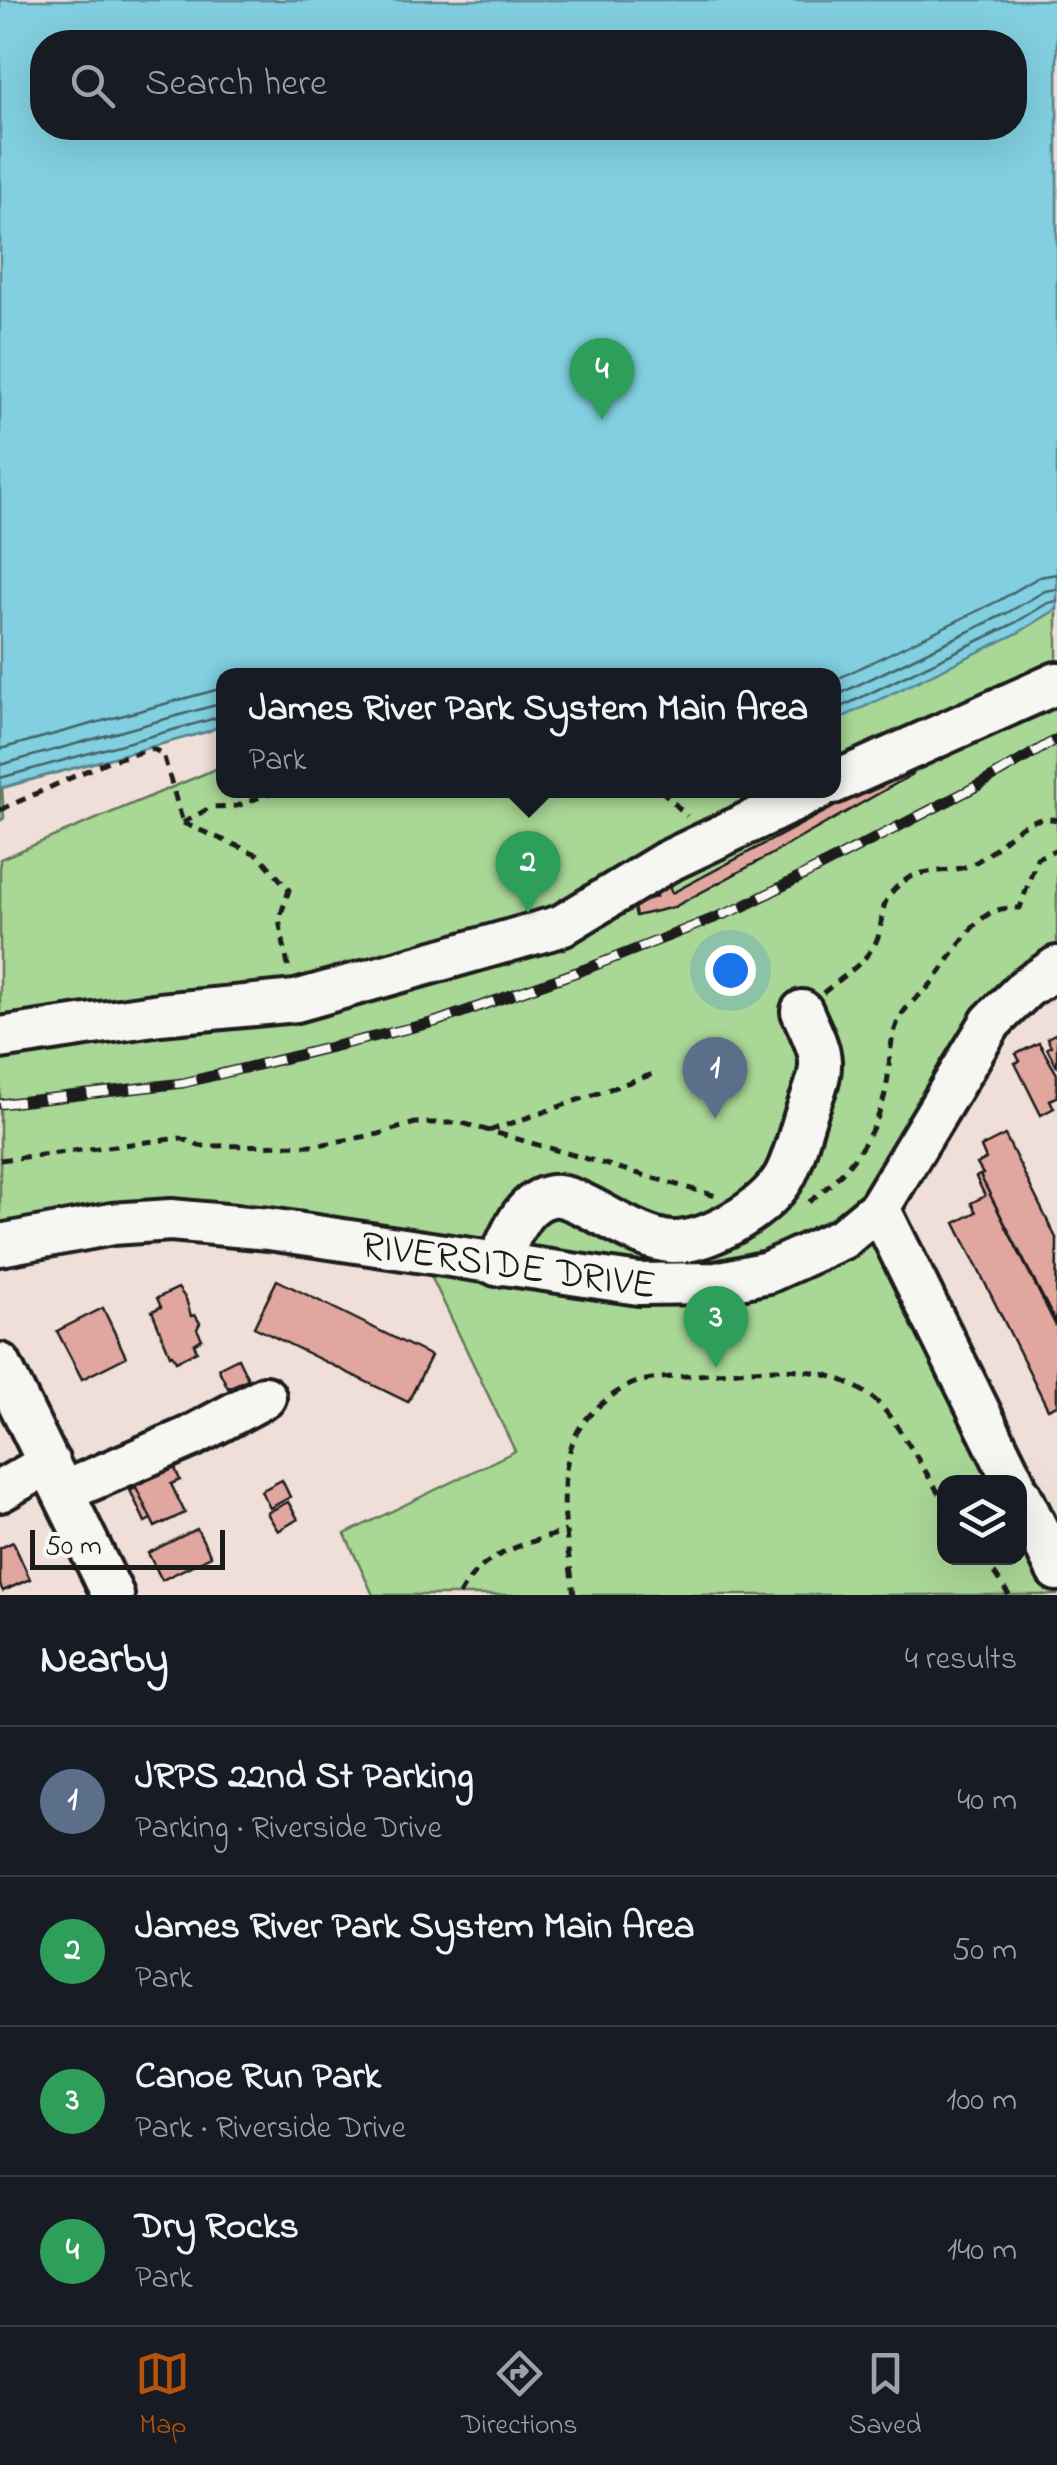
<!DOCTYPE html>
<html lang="en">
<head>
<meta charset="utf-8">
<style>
	body { margin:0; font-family:"Indie Flower",sans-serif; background:#242831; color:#f1f3f6 }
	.controls { position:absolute; right:30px; bottom:30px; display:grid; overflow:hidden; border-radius:20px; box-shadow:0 10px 40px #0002 }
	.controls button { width:90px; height:90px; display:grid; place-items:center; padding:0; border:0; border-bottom:2px solid #363941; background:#171b24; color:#f1f3f6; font:50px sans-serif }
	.scale { position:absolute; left:30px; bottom:25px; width:195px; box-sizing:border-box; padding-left:10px; border:5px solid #1c1c1c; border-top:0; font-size:28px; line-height:35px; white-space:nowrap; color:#1c1c1c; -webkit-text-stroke:8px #f6f6f2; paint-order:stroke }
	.you { position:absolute; left:730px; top:970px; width:35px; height:35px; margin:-25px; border:8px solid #fff; border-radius:50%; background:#1a73e8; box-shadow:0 0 0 15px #1a73e833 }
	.badge { display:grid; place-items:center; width:65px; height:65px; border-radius:50%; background:#b45309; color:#fff; font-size:32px; font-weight:700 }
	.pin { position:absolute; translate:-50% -82px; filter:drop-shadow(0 2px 5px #0008) }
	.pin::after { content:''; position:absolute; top:52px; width:35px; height:30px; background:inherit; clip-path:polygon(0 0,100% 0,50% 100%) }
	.popup { position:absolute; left:216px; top:668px; width:625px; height:130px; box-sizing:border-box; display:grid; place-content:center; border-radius:20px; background:#171b24; filter:drop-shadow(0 2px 8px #0005); font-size:32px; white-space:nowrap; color:#9ea1a6 }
	.popup b { font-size:38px; color:#f1f3f6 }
	.popup::after { content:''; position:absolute; left:50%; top:100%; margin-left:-20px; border:20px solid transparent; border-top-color:#171b24 }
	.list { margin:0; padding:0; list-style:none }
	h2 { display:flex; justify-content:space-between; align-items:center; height:130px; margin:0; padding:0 40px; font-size:42px }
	h2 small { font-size:32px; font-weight:400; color:#9ea1a6 }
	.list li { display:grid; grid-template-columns:65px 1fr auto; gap:30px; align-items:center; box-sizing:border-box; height:150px; padding:0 40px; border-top:2px solid #363941 }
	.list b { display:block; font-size:38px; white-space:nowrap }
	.list p { margin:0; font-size:32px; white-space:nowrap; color:#9ea1a6 }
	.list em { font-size:32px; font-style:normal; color:#9ea1a6 }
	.icon { flex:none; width:55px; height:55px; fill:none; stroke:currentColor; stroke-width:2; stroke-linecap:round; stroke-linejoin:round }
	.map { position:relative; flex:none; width:1057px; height:1595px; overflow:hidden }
	.search { position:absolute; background:#171b24; box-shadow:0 10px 40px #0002; left:30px; right:30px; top:30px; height:110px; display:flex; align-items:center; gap:25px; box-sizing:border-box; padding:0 35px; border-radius:40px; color:#9ea1a6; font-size:38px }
	.sheet { height:730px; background:#171b24 }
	nav { display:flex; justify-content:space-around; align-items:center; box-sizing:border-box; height:140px; border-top:2px solid #363941; background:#171b24; font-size:28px; color:#9ea1a6 }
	nav a { display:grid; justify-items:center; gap:5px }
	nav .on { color:#b45309 }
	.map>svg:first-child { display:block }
</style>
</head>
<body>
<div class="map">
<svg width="1057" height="1595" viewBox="0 0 1057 1595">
	<rect width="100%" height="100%" fill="#f0ded9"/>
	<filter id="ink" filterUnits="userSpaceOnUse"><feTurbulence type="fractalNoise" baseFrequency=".01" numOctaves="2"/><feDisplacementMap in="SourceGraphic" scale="20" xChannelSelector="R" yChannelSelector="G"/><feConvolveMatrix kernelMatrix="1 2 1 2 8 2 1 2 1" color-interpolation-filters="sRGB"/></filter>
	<g filter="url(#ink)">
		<!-- green -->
		<path fill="#a9d796" stroke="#627a59" stroke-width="2.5" d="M1057 0V967L1040 977 879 1208 1014 1482H944V1558H1020V1494L1057 1570V1595H373L345 1534 515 1451 420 1253 269 1229 0 1245V859L223 766V790H833V676H223V724L209 731 2 788 4 818 0 821V786L1014 128V42Z"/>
		<!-- water -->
		<path fill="#81cfe0" stroke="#598792" stroke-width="2.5" fill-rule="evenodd" d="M0 0H1057V609L1018 633 833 722V676H223V724L209 731 0 788ZM42 42H1014V128H42Z"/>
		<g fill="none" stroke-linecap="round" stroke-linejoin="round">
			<!-- shore -->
			<path stroke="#44646a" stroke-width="2.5" d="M833 681 1000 600 1039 577 1057 574
				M833 697 1007 613 1045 591 1057 589
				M833 711 1013 624 1048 603 1057 601
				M0 749 223 688
				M0 765 223 703
				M0 778 223 716"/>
		</g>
		<!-- building -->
		<path fill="#e1a79e" stroke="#1c1c1c" stroke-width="2.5" d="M909 767 913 774 772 854 674 907 636 916 633 903 656 897 652 883 664 877 672 893Z
			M1057 1033V1067L1047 1048 1051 1046 1047 1038Z
			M1039 1043 1057 1074V1097L1050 1100 1054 1108 1041 1115 1015 1063 1020 1061 1016 1054Z
			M1005 1135 1057 1240 1056 1326 980 1175 983 1174 977 1164 986 1159 981 1147Z
			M980 1175 1057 1325V1405L1048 1409 955 1223 976 1212 971 1203 985 1196 976 1177Z
			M277 1280 431 1356 408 1402 254 1327Z
			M178 1288 186 1299 191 1316 195 1315 200 1323 197 1329 202 1339 194 1344 197 1351 176 1361 172 1354 170 1355 152 1311 161 1307 157 1298Z
			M103 1308 126 1357 82 1379 57 1331Z
			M238 1358 248 1379 228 1388 218 1368Z
			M174 1466 180 1480 171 1484 185 1513 155 1527 135 1485Z
			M282 1480 290 1497 270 1508 261 1491Z
			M136 1487 151 1519 145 1522 130 1490Z
			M288 1502 298 1519 278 1531 267 1513Z
			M197 1529 211 1556 162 1580 148 1553Z
			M13 1542 30 1579 3 1591 0 1585V1548Z"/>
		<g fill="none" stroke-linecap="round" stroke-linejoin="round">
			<!-- minor casing -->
			<g stroke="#1c1c1c" stroke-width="48">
				<path id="minor" d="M833 783 1057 683
					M0 1038 160 1014 296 1001 561 926 666 862 817 790
					M879 1208 1014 1482
					M0 1245 112 1224 171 1220 269 1229 639 1284 716 1283 768 1272 843 1238 879 1208 991 1022 1026 988 1057 967
					M497 1265C510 1239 520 1201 552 1196 578 1192 632 1240 672 1242 708 1243 764 1209 783 1179 794 1161 799 1134 806 1114 811 1098 821 1079 820 1062 820 1047 808 1026 802 1011
					M0 1364 113 1595
					M0 1491 49 1463
					M63 1492 190 1437 265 1397
					M1020 1494 1057 1570"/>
			</g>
			<!-- path -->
			<path stroke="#1c1c1c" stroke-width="5" stroke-dasharray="10 8" stroke-linecap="butt" d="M661 790 687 816
				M0 810 108 761 153 749 163 754 183 823
				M183 823 259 855 289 890 279 920 289 971
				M183 823 211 807 237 806 278 790
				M823 993C841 978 870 960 878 937 883 922 880 906 891 893 917 862 941 877 970 865 1002 851 1018 812 1057 820
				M489 1131 653 1074
				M0 1160 180 1138 201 1146 318 1145 379 1134 415 1123H462L716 1196
				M809 1202C847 1174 879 1133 887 1084 890 1063 889 1044 897 1024 904 1005 919 998 931 984 950 962 964 929 990 913 999 908 1010 908 1020 908L1037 858 1057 849
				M984 1558 1009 1595
				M459 1595C482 1552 523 1545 566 1531
				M574 1595C568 1547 553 1473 579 1429 590 1411 617 1388 638 1382 656 1377 679 1377 699 1375 759 1369 824 1358 875 1400 894 1416 928 1477 944 1501"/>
			<!-- minor -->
			<use href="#minor" stroke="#f6f6f2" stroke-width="40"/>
			<!-- rail casing -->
			<g stroke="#1c1c1c" stroke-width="11">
				<path id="rail" d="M0 1104 183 1083 435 1022 591 967 742 907 979 785 1057 739"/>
			</g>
			<!-- rail -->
			<use href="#rail" stroke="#f6f6f2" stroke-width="8" stroke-dasharray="22" stroke-linecap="butt"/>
		</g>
	</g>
	<g text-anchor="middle" stroke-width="8" stroke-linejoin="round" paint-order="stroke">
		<!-- street labels -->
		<g font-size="40" fill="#1c1c1c" stroke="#f6f6f2">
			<text transform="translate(509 1263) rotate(8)" y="14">RIVERSIDE DRIVE</text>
		</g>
	</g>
</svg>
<div class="controls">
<button><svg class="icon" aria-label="layers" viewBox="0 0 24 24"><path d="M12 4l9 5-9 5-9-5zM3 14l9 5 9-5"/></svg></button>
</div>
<div class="scale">50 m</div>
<div class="you"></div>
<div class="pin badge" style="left:715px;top:1119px;background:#5c6f8a">1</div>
<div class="pin badge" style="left:528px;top:913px;background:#2e9e5b">2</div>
<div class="popup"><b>James River Park System Main Area</b>Park</div>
<div class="pin badge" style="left:716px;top:1368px;background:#2e9e5b">3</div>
<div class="pin badge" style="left:602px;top:420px;background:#2e9e5b">4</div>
<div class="search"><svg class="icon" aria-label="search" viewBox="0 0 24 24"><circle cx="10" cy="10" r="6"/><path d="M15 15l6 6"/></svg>Search here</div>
</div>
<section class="sheet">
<h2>Nearby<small>4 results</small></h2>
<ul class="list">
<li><span class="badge" style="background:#5c6f8a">1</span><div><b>JRPS 22nd St Parking</b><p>Parking · Riverside Drive</p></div><em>40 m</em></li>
<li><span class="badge" style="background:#2e9e5b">2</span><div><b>James River Park System Main Area</b><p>Park</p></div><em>50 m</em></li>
<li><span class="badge" style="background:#2e9e5b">3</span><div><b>Canoe Run Park</b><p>Park · Riverside Drive</p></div><em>100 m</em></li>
<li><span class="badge" style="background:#2e9e5b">4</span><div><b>Dry Rocks</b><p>Park</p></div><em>140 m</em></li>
</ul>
</section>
<nav>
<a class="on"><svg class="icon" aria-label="map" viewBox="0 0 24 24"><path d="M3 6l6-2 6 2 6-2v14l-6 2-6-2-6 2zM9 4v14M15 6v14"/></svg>Map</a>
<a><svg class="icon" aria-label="directions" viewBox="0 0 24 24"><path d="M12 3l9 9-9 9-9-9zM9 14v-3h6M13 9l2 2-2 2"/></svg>Directions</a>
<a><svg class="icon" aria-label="saved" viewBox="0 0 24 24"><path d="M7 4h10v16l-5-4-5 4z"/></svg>Saved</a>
</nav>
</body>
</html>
